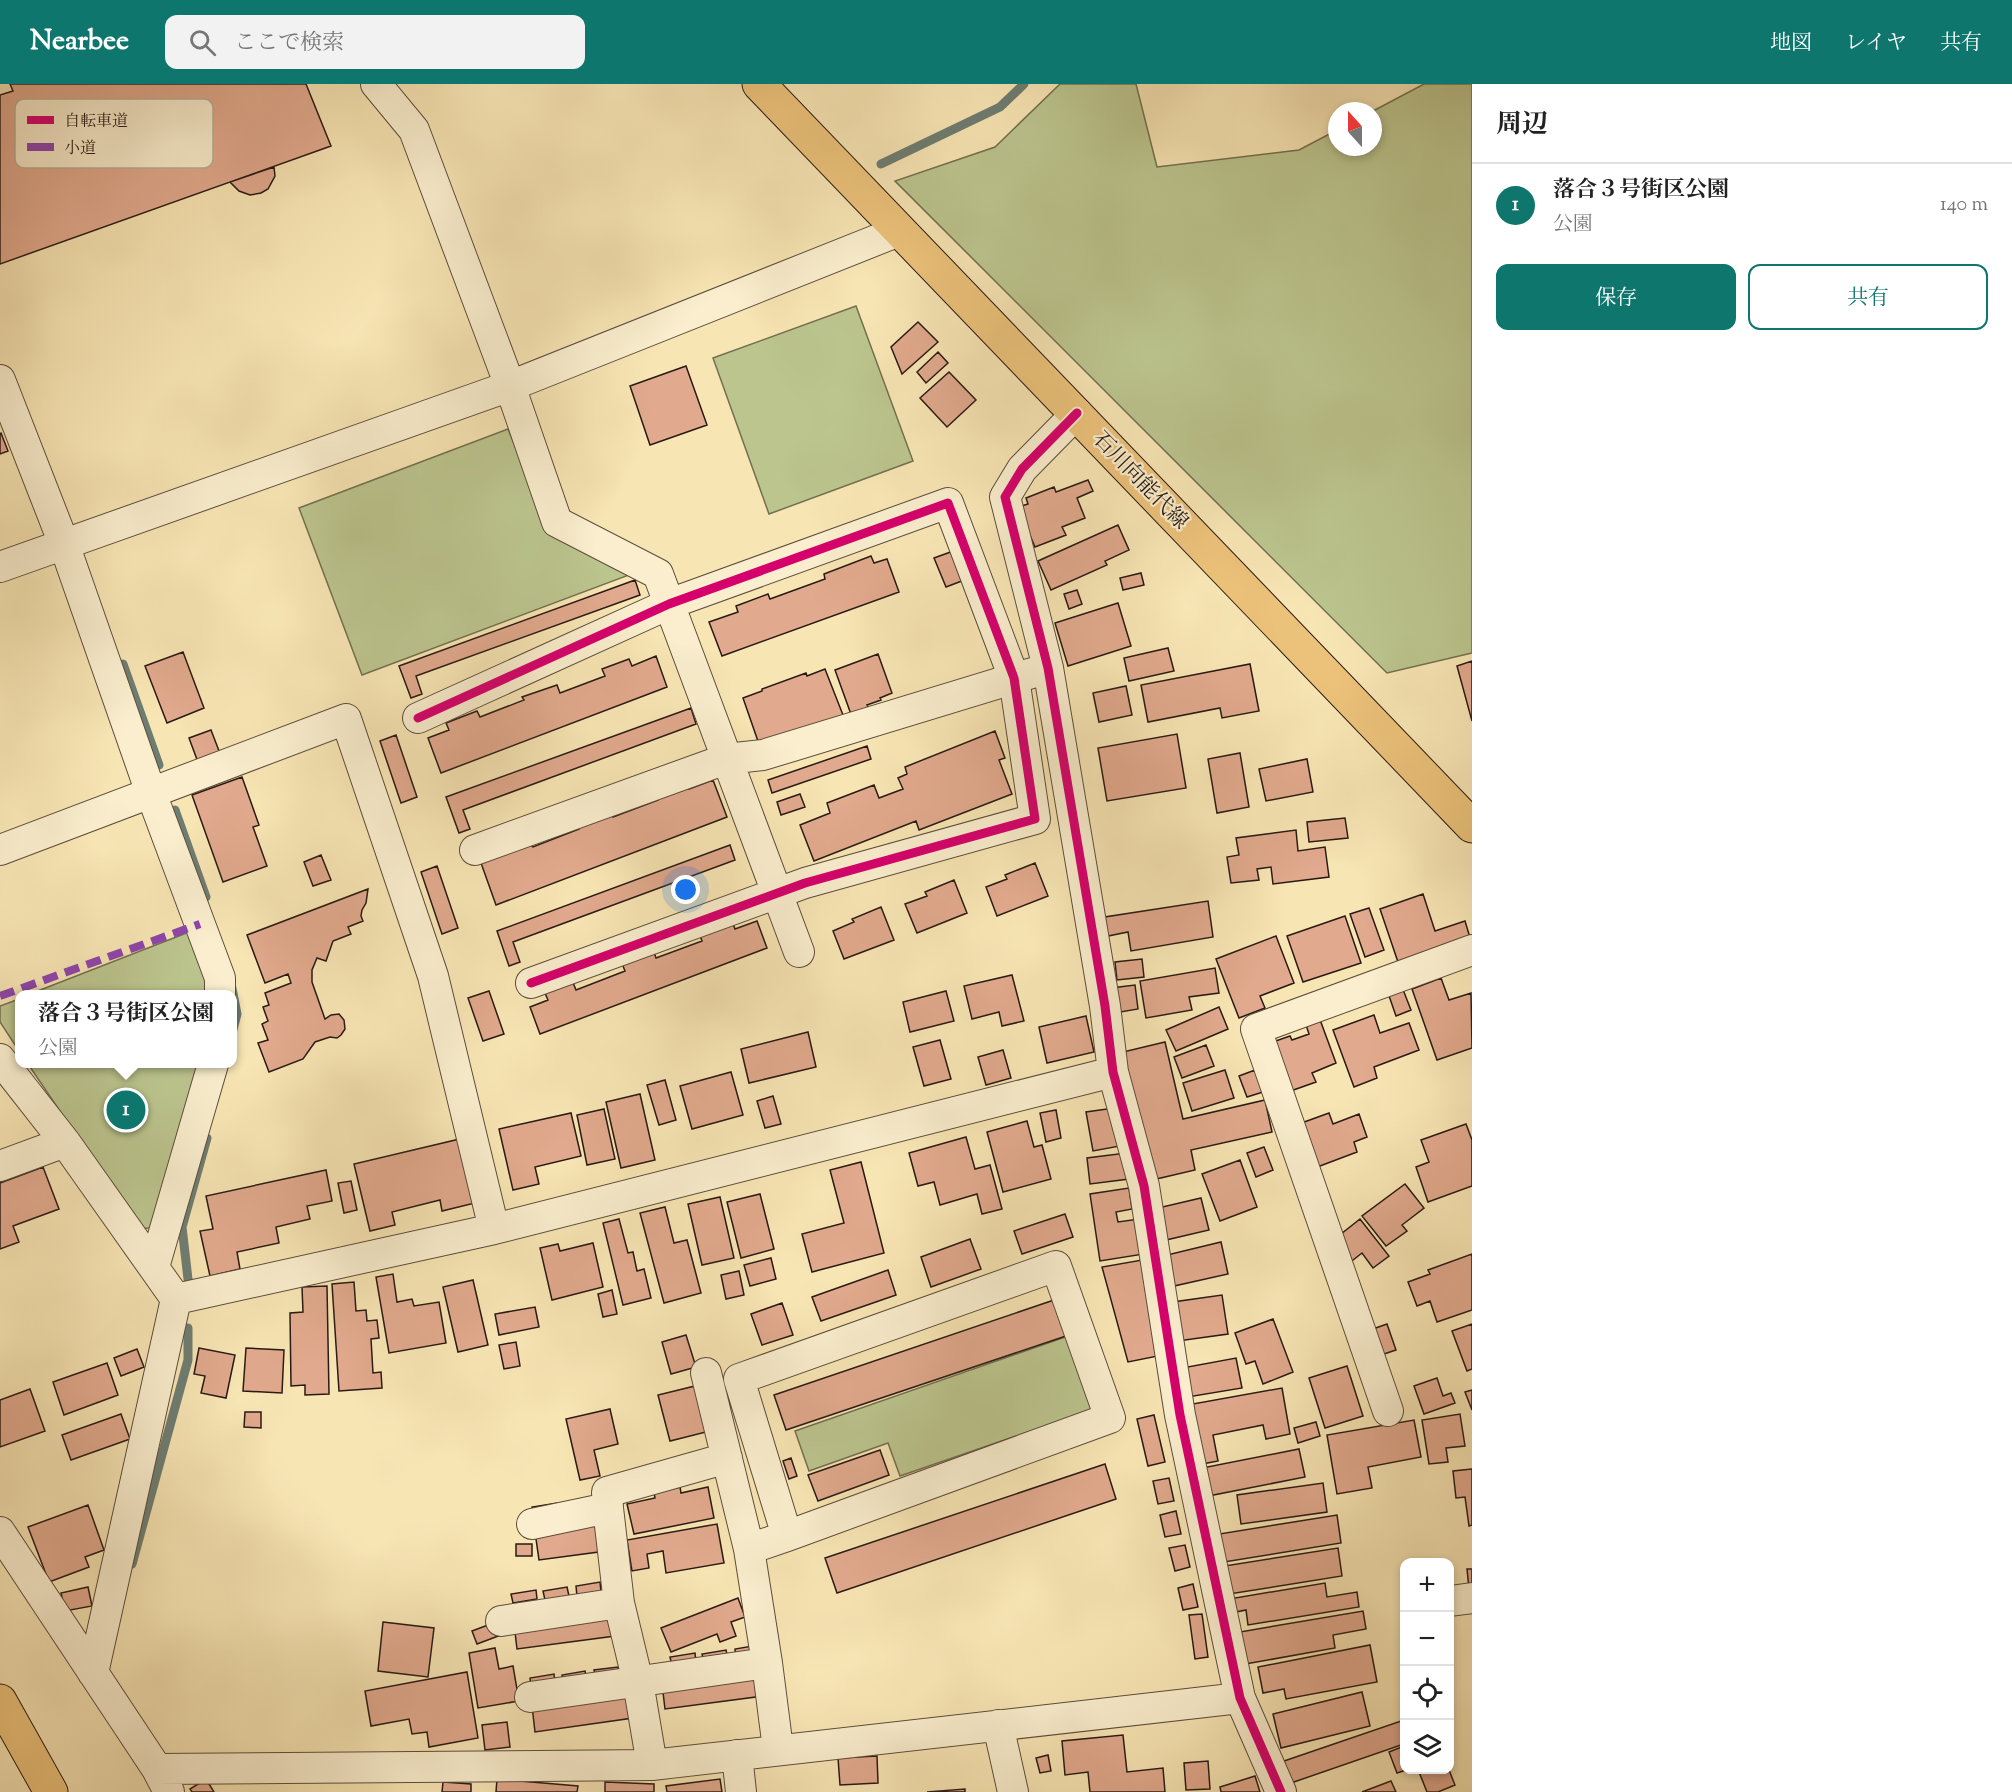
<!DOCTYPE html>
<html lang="ja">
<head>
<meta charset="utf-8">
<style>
	body { margin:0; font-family:"Sorts Mill Goudy","Noto Serif JP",serif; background:#f2f2f2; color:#222 }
	.controls { position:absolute; right:18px; bottom:18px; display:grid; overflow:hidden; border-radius:12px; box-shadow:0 3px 9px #0003 }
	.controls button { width:54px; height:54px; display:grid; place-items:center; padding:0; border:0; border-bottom:2px solid #e0e0e0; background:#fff; color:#222; font:30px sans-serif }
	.compass { position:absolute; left:1328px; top:18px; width:54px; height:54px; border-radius:50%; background:#fff; box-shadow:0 3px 9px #0003; rotate:339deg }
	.you { position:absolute; left:686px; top:806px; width:21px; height:21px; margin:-15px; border:4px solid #fff; border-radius:50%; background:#1a73e8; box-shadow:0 0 0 9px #1a73e833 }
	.badge { display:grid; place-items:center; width:39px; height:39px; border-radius:50%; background:#0f766e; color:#fff; font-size:20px; font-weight:700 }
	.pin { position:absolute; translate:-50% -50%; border:3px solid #fff; box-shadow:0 2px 6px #0006 }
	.popup { position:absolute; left:15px; top:906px; width:222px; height:78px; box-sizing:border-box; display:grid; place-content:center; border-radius:12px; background:#fff; filter:drop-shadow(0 2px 4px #0005); font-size:20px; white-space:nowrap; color:#767676 }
	.popup b { font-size:22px; color:#222 }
	.popup::after { content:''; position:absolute; left:50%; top:100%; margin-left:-12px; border:12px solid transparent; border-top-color:#fff }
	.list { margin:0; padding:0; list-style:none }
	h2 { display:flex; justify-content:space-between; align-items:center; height:78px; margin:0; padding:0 24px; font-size:26px }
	h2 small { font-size:20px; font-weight:400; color:#767676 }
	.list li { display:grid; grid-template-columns:39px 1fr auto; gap:18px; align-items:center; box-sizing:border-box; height:84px; padding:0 24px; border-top:2px solid #e0e0e0 }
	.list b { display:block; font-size:22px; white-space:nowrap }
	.list p { margin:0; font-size:20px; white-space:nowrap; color:#767676 }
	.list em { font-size:20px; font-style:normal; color:#767676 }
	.actions { display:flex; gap:12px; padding:18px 24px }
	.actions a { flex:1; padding:14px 0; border:2px solid #0f766e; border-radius:12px; text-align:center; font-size:21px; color:#0f766e }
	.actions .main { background:#0f766e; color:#fff }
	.icon { flex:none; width:33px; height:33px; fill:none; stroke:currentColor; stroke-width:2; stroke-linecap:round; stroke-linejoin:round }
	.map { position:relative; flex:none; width:1472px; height:1708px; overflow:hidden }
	header { display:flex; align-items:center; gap:36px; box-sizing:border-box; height:84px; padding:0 30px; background:#0f766e; color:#fff }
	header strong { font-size:28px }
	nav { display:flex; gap:33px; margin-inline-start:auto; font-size:21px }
	.search { width:420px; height:54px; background:#f2f2f2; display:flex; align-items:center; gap:15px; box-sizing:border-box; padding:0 21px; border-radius:12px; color:#767676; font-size:22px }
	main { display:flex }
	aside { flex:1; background:#fff }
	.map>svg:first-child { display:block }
</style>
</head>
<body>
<header>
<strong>Nearbee</strong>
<div class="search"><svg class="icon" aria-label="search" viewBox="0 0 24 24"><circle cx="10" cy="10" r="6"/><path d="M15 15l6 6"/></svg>ここで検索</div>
<nav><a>地図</a><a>レイヤ</a><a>共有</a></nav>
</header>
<main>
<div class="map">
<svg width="1472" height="1708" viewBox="0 0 1472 1708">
	<rect width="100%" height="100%" fill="#f8e5b4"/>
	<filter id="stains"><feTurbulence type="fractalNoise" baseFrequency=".00333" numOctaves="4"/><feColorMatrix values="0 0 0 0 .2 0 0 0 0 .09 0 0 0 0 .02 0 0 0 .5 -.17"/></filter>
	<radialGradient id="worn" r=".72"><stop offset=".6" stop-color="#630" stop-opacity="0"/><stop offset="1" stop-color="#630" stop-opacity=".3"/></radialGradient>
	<!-- green -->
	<path fill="#bcc58e" stroke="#727050" stroke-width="1.5" d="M1060 0H1136L1157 83 1299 66 1337 46V63H1373V27L1424 0H1472V569L1387 589 895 97 995 63Z
		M856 222 913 377 769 430 713 274Z
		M508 345 548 441 637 488 362 591 299 424Z
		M189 848 212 910H30Z
		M19 915V967L0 938V922Z
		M28 980H208L157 1143 140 1145Z
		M1071 1251 1097 1324 900 1392 888 1359 809 1387 795 1347Z"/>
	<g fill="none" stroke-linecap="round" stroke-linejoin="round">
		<!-- stream -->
		<path stroke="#6e7d72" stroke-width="9" d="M881 80 1000 23 1024 0
			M123 580 159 681
			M175 726 206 813
			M232 904 237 930 232 949
			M188 1195 182 1143 207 1054
			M132 1480 188 1276V1244"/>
	</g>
	<!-- building -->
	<path fill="#e1a98d" stroke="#281a13" stroke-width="1.5" d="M10 0H306L331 62 0 180V11L13 7Z
		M274 83 275 92 268 105 261 109 250 111 239 107 230 98Z
		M918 238 938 258 902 290 891 263Z
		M938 268 948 279 926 299 917 288Z
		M686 282 707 341 650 361 630 302Z
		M949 288 976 316 947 343 920 314Z
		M1 349 8 367 0 370V350Z
		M1088 396 1093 407 1077 414 1085 434 1062 443 1066 451 1035 463 1018 423 1028 420 1026 414 1054 403 1056 408Z
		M1118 441 1129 466 1105 477 1107 481 1051 506 1038 477Z
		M956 466 967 495 946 503 934 474Z
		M871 472 874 479 887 475 899 508 722 572 709 538 738 528 736 522 768 510 770 515 825 495 824 490Z
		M1141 489 1144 501 1123 506 1120 494Z
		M635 496 640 511 416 592 422 610 411 614 399 582Z
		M1077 506 1082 520 1069 525 1064 510Z
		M1118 519 1131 562 1068 582 1055 539Z
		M1168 564 1174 587 1129 597 1124 574Z
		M183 568 204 624 167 639 145 582Z
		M878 570 892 609 880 614 881 616 867 621 870 627 852 633 835 586Z
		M656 572 667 603 441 689 428 654 449 646 446 639 477 627 480 633 524 616 522 613 557 601 560 609 605 592 602 585 629 575 632 582Z
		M1472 577V637L1457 582Z
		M1250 580 1259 627 1222 634 1220 624 1148 638 1141 601Z
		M825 585 843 631 760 663 743 614 762 607V605L806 589 807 592Z
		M1126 602 1132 631 1099 638 1093 609Z
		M691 624 696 640 463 726 470 745 459 749 446 713Z
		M211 646 221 672 199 681 189 654Z
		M995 647 1005 674 999 676 1012 710 919 746 916 737 814 777 800 741 830 729 827 719 874 701 879 714 903 705 898 694 907 690 905 683Z
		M1177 650 1186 704 1107 717 1098 664Z
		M396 651 417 713 401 719 380 657Z
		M867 662 871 675 772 709 768 696Z
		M1240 669 1249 723 1217 729 1208 675Z
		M1307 675 1313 708 1266 717 1259 685Z
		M242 693 259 741 253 743 267 782 223 798 192 711Z
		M713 696 727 733 496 821 481 779 529 760 533 763 579 745 578 740 611 728 613 733 658 716 657 712 687 700 689 705Z
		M800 710 805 723 781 731 777 718Z
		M1345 734 1348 754 1309 758 1307 738Z
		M1296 746 1298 767 1325 763 1329 793 1273 800 1271 783 1257 785 1259 796 1231 799 1227 773 1239 771 1236 754Z
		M730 761 735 776 513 858 520 878 509 882 497 847Z
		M321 771 331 796 313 802 304 778Z
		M1035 779 1048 812 997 832 986 803 1007 795 1005 791Z
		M437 782 458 844 442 850 421 788Z
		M954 796 967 829 917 849 905 820 927 812 925 808Z
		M368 805 366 819 362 826 361 832 363 837 348 843 351 850 333 857 326 877 317 874 312 886V898L325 935 331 931 339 930 344 936 345 945 341 951 337 954 330 953 315 958 303 975 269 988 258 959 268 956 262 940 268 937 263 923 269 921 265 909 291 899 288 890 265 899 247 851Z
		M1423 810 1435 847 1465 837 1471 857 1399 881 1380 825Z
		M1208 817 1213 853 1131 867 1128 848 1108 852 1105 833Z
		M881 823 894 856 844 875 833 847 854 838 852 835Z
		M1369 824 1384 866 1365 873 1350 830Z
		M1345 832 1361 879 1303 898 1287 852Z
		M732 837 735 845 757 837 767 864 540 950 530 923 548 916 544 907 572 896 576 906 625 887 621 877 653 865 656 874 702 857 699 849Z
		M1276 852 1294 899 1260 912 1265 924 1239 934 1216 875Z
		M1142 875 1144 893 1117 896 1115 878Z
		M1215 884 1219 909 1189 913 1192 926 1146 934 1140 897Z
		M1012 891 1024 937 1002 942 999 928 972 935 964 902Z
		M1441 894 1449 916 1471 909 1472 964 1437 976 1412 905Z
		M1135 901 1138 925 1115 929 1111 904Z
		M1402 903 1411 926 1396 932 1388 909Z
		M489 907 504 950 483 957 468 914Z
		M946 907 954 937 910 948 903 918Z
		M1219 923 1228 945 1176 967 1166 946Z
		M1374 931 1380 949 1409 939 1419 966 1374 983 1377 994 1354 1003 1333 946Z
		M1086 932 1094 968 1047 979 1039 943Z
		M1319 933 1336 979 1312 989 1316 998 1285 1009 1267 960 1290 952 1292 956 1309 950 1305 938Z
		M808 948 816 983 749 999 741 965Z
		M940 956 951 995 924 1002 913 963Z
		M1165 958 1183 1035 1265 1016 1272 1048 1191 1066 1195 1086 1152 1096 1123 968Z
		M1206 961 1214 982 1182 994 1174 973Z
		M1003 966 1011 994 986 1001 978 973Z
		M1225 986 1234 1014 1192 1027 1183 999Z
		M1255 986 1263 1008 1247 1013 1239 992Z
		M731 988 743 1031 692 1045 680 1002Z
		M665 996 676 1036 659 1041 647 1001Z
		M640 1010 655 1076 621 1084 606 1018Z
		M773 1012 781 1040 765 1044 757 1017Z
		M1114 1024 1120 1062 1093 1067 1086 1028Z
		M604 1025 615 1075 587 1081 577 1031Z
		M1056 1026 1061 1054 1046 1058 1040 1029Z
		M571 1029 581 1072 535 1083 539 1100 513 1106 499 1045Z
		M1329 1029 1333 1040 1359 1030 1367 1053 1354 1058 1357 1068 1312 1085 1296 1041Z
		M1027 1037 1034 1063 1042 1061 1051 1095 1003 1108 987 1048Z
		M1466 1040 1472 1056V1102L1428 1118 1416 1083 1429 1078 1421 1056Z
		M966 1053 975 1085 990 1081 1002 1125 982 1130 977 1110 940 1121 934 1098 918 1102 909 1069Z
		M464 1054 479 1118 442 1127 440 1116 392 1128 395 1141 370 1147 354 1080Z
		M1264 1063 1273 1086 1256 1093 1247 1069Z
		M1126 1069 1129 1095 1090 1100 1087 1074Z
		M1240 1076 1257 1123 1220 1137 1202 1090Z
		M861 1078 884 1169 812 1188 802 1150 844 1139 830 1086Z
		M43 1083 59 1125 13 1142 19 1158 0 1165V1099Z
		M326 1086 332 1117 307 1122 310 1135 276 1143 279 1159 237 1168 240 1185 210 1192 200 1147 213 1145 206 1112Z
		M351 1097 357 1126 344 1129 338 1099Z
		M1405 1100 1424 1124 1402 1141 1407 1147 1386 1162 1362 1132Z
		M1129 1104 1132 1125 1116 1128 1118 1138 1139 1135 1144 1170 1100 1177 1090 1110Z
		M760 1110 774 1165 741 1174 727 1118Z
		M720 1113 734 1174 702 1181 688 1120Z
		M1201 1114 1209 1146 1166 1156 1158 1124Z
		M665 1123 674 1159 687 1156 701 1209 664 1219 640 1129Z
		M1065 1130 1073 1153 1022 1170 1014 1147Z
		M619 1135 628 1169 633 1168 637 1187 644 1185 651 1214 623 1221 603 1139Z
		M1360 1135 1389 1172 1373 1184 1362 1169 1348 1180 1331 1158Z
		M970 1155 981 1185 931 1203 921 1173Z
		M1221 1158 1228 1190 1174 1202 1167 1171Z
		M593 1159 603 1203 552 1216 540 1164 558 1160 560 1167Z
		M1472 1170V1226L1437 1238 1430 1217 1417 1222 1408 1198 1430 1190 1428 1186Z
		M771 1174 776 1195 750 1202 744 1181Z
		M1142 1176 1158 1272 1128 1278 1102 1183Z
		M888 1186 896 1211 821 1237 812 1213Z
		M739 1187 744 1211 726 1215 721 1191Z
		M393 1190 397 1218 412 1215 414 1222 439 1218 446 1259 389 1269 376 1193Z
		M473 1196 488 1261 458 1268 443 1203Z
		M354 1198 356 1227 366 1226 367 1237 377 1236 379 1254 371 1255 373 1289 381 1288 382 1304 339 1307 332 1200Z
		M327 1202 329 1310 305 1311V1301L291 1302 290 1229 303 1228 302 1203Z
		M612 1206 617 1230 603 1233 598 1210Z
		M1222 1211 1228 1250 1178 1257 1173 1218Z
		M1054 1216 1066 1252 786 1346 774 1311Z
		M782 1219 793 1251 762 1261 751 1230Z
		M535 1223 539 1243 499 1251 495 1230Z
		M1273 1235 1293 1288 1263 1300 1255 1277 1246 1280 1235 1249Z
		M1387 1240 1396 1266 1378 1272 1370 1246Z
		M1472 1240V1285L1467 1287 1452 1247Z
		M686 1251 696 1283 671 1290 662 1258Z
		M516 1258 520 1282 504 1285 499 1261Z
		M199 1264 235 1271 226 1314 201 1309 205 1292 194 1290Z
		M246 1264 284 1266 282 1309 243 1307Z
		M137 1265 144 1283 121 1292 114 1274Z
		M1236 1274 1242 1304 1188 1313 1182 1284Z
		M107 1279 118 1311 64 1331 53 1298Z
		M1347 1282 1363 1332 1325 1344 1309 1294Z
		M1437 1294 1443 1312 1451 1309 1455 1319 1424 1330 1414 1302Z
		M695 1302 706 1348 670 1357 658 1311Z
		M1282 1304 1290 1350 1266 1355 1263 1341 1213 1351 1218 1377 1197 1381 1187 1321Z
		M30 1305 45 1347 0 1363V1316Z
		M1472 1306V1326L1465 1308Z
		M610 1325 618 1360 594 1366 600 1392 580 1396 566 1335Z
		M245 1328H261V1344L244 1343Z
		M121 1330 130 1355 71 1376 62 1351Z
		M1460 1330 1465 1362 1446 1364 1448 1378 1429 1380 1422 1336Z
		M1154 1331 1165 1378 1148 1382 1137 1335Z
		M1414 1336 1421 1373 1368 1383 1372 1404 1337 1410 1327 1351Z
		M1316 1338 1320 1352 1298 1359 1294 1344Z
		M1299 1365 1305 1393 1203 1413 1197 1385Z
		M880 1366 889 1391 818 1417 808 1391Z
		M791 1374 797 1392 789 1395 783 1377Z
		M1105 1380 1116 1415 837 1509 825 1474Z
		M1472 1385V1441L1469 1442 1465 1413 1456 1414 1453 1387Z
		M1169 1394 1174 1417 1158 1420 1153 1397Z
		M1323 1399 1327 1428 1241 1440 1237 1411Z
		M680 1403 681 1409 708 1403 714 1434 634 1450 627 1420 655 1414 654 1409Z
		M557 1419 558 1428 534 1431 532 1423Z
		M88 1421 104 1466 85 1473 89 1483 49 1498 28 1443Z
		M1176 1427 1181 1450 1165 1453 1160 1431Z
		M1337 1431 1341 1459 1218 1479 1213 1451Z
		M602 1438 606 1467 539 1476 535 1448Z
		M717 1440 724 1479 666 1489 663 1467 647 1470 649 1484 632 1487 627 1456Z
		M516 1460H532V1472H516Z
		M1185 1461 1190 1483 1175 1487 1169 1464Z
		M1338 1464 1342 1492 1223 1511 1218 1483Z
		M1467 1485H1472V1505H1469Z
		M600 1498 601 1508 577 1512 576 1502Z
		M1325 1499 1327 1513 1357 1508 1359 1523 1248 1541 1246 1526 1231 1529 1229 1515Z
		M1193 1500 1198 1523 1183 1526 1178 1504Z
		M88 1503 92 1522 65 1527 61 1509Z
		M567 1503 569 1512 545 1516 543 1507Z
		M536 1506 537 1515 513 1519 511 1510Z
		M738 1514 745 1533 731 1538 736 1552 720 1558 717 1550 671 1568 661 1544Z
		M612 1526 615 1552 517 1565 514 1540Z
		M1363 1527 1366 1545 1333 1551 1335 1564 1240 1581 1234 1549Z
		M1202 1530 1208 1573 1195 1575 1189 1531Z
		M383 1538 434 1544 428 1593 378 1587Z
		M496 1538 501 1551 477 1560 472 1547Z
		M758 1561 760 1571 736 1574 735 1565Z
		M1370 1561 1377 1598 1286 1615 1284 1605 1263 1609 1258 1583Z
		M495 1564 499 1585 513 1582 519 1617 478 1624 469 1569Z
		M726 1566 728 1575 704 1579 702 1570Z
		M695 1569 696 1578 672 1582 670 1573Z
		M618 1583 619 1591 596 1595 594 1586Z
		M585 1587 587 1596 563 1600 562 1591Z
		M760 1587 763 1612 665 1625 662 1600Z
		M467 1588 478 1654 429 1663 427 1648 412 1650 409 1635 371 1642 365 1607Z
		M554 1590 555 1599 531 1603 530 1594Z
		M1362 1608 1370 1642 1281 1664 1273 1630Z
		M630 1609 633 1634 535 1648 532 1622Z
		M1404 1636V1660L1291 1699 1284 1677Z
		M507 1638 510 1663 485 1666 482 1641Z
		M1123 1651 1127 1688 1163 1684 1165 1708H1090L1088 1688 1065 1691 1062 1657Z
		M1404 1662V1686H1406L1397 1689 1389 1668Z
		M1048 1671 1051 1687 1040 1689 1036 1674Z
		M877 1672 878 1699 840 1701 838 1674Z
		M1208 1677 1210 1705 1186 1706 1184 1679Z
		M1426 1686H1449L1455 1701 1438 1708H1427L1419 1688Z
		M1255 1692 1260 1708H1221L1220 1703Z
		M206 1695 214 1708H192L190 1705Z
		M497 1695 578 1702 577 1708H496Z
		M720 1695 722 1708H667L666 1702Z
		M1391 1697 1396 1708H1362Z
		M443 1698 471 1700V1708H442Z
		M605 1698 654 1700V1708H605Z
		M965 1705V1708H927Z"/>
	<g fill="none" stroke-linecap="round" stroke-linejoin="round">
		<!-- minor casing -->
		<g stroke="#5c4d3b" stroke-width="32">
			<path id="minor" d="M376 0 414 46 510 302 557 438 658 490 799 868
				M0 296 64 460 151 709 220 894V910
				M1077 329 1022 385 1005 413 1048 584 1105 922 1113 988 1144 1102 1180 1331 1240 1614 1281 1708
				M0 483 510 302 899 147
				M418 634 669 520 948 419 1014 594 1035 735 805 799 531 899
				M0 766 346 635 433 892 494 1145
				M475 766 726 675 763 671 1032 589
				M0 975 65 1058 176 1215 494 1145 1113 988
				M0 1082 65 1058
				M154 1183 213 980
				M706 1289 749 1465 767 1579 778 1665
				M1388 1327 1256 945 1472 866
				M608 1424 607 1408 727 1374
				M532 1440 608 1424 619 1519 638 1598 652 1681
				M0 1448 157 1685 169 1708
				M749 1465 787 1452 1110 1334 1056 1182 739 1295 787 1452
				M1450 1517 1472 1514
				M501 1537 619 1519
				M93 1589 176 1215
				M530 1613 767 1579
				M998 1641 1013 1708
				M737 1671 741 1708
				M157 1685 652 1681 1240 1614"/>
		</g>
		<!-- major casing -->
		<g stroke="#281a13" stroke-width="35">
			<path id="major" d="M759 0 1472 742"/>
		</g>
		<!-- highway casing -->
		<g stroke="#281a13" stroke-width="35">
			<path id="highway" d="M0 1617 51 1708"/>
		</g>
		<!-- minor -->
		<use href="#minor" stroke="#faeece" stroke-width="30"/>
		<!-- major -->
		<use href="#major" stroke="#ecc27a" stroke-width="33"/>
		<!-- highway -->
		<use href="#highway" stroke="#ecc27a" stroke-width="33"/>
		<!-- quiet -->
		<path stroke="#8e44ad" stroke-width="8" stroke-dasharray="15 8" stroke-linecap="butt" d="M0 912 200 840"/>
		<!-- cycleway casing -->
		<g stroke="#faeece" stroke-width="13">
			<path id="cycleway" d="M1077 329 1022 385 1005 413 1048 584 1105 922 1113 988 1144 1102 1180 1331 1240 1614 1281 1708
				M418 634 669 520 948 419 1014 594 1035 735 805 799 531 899"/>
		</g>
		<!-- cycleway -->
		<use href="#cycleway" stroke="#d6006c" stroke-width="9"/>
	</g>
	<g text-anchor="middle" stroke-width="4.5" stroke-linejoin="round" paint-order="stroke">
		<!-- street labels -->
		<g font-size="21" fill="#281a13" stroke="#faeece">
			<text transform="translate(1141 396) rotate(46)" y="7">石川向能代線</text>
		</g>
	</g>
	<!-- legend -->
	<rect x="15" y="15" width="198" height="69" rx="9" fill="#faeece" stroke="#bbae96" stroke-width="1.5"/>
	<rect x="27" y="32" width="27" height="8" fill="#d6006c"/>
	<rect x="27" y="59" width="27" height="8" fill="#8e44ad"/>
	<g font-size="16" fill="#281a13">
		<text x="64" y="42">自転車道</text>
		<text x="64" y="69">小道</text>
	</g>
	<rect width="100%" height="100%" filter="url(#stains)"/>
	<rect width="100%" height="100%" fill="url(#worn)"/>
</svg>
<div class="controls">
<button>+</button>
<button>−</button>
<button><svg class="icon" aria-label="locate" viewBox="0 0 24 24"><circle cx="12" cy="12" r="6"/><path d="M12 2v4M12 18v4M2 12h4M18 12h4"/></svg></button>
<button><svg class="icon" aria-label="layers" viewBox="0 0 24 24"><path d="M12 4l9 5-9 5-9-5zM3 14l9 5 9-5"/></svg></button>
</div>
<svg class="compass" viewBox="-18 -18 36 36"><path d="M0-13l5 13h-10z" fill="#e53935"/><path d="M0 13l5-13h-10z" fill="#767676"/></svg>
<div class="you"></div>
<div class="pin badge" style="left:126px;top:1026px">1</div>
<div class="popup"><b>落合３号街区公園</b>公園</div>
</div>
<aside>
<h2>周辺<small></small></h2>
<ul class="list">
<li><span class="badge">1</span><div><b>落合３号街区公園</b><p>公園</p></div><em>140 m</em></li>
</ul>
<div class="actions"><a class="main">保存</a><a>共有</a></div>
</aside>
</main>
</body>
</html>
